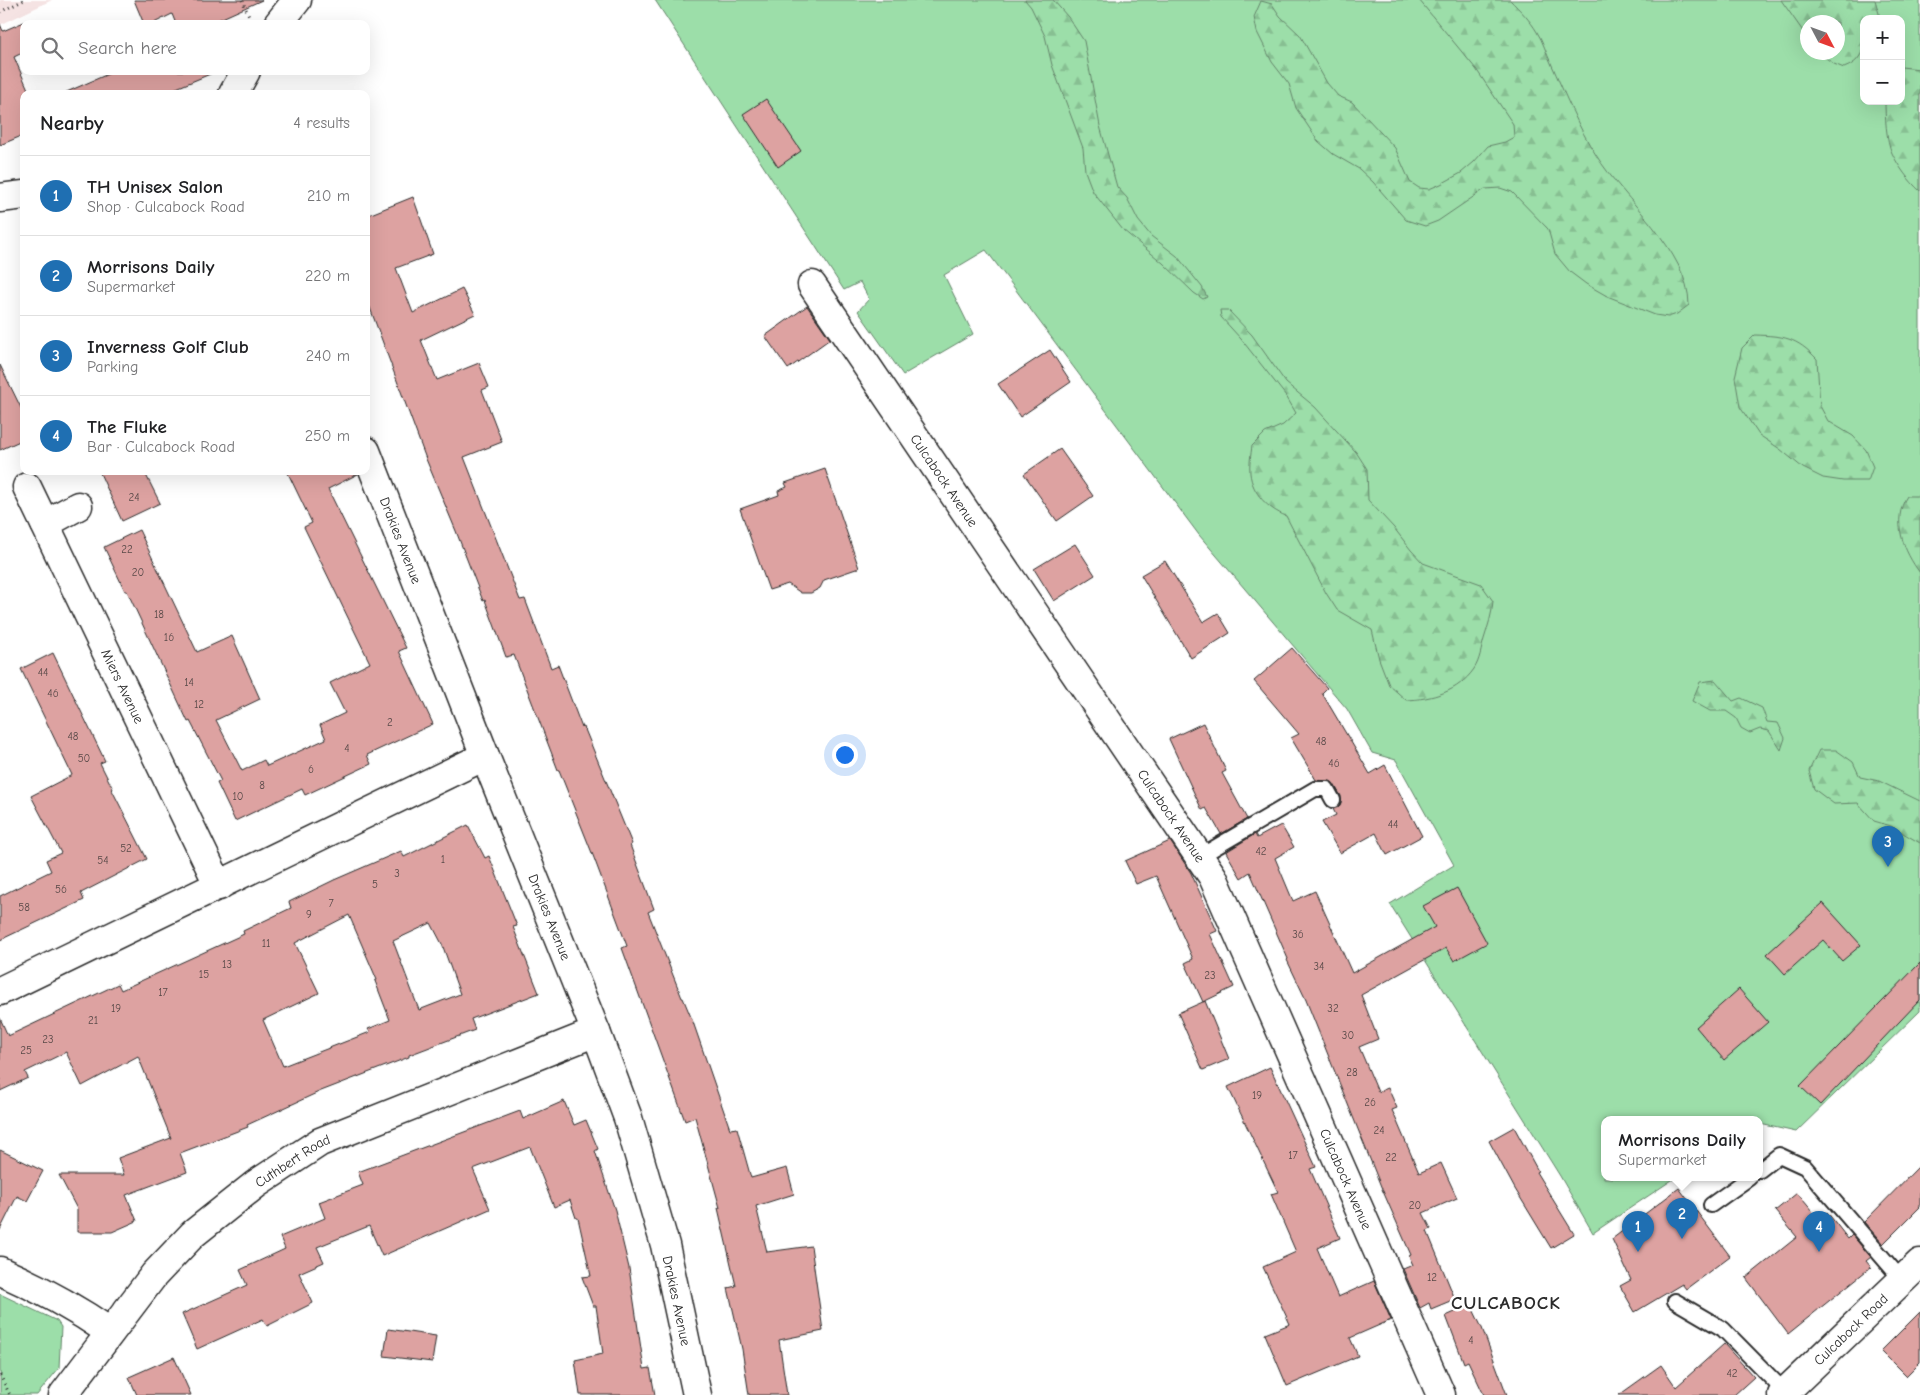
<!DOCTYPE html>
<html lang="en">
<head>
<meta charset="utf-8">
<style>
	body { margin:0; font-family:"Comic Neue",sans-serif; background:#f6f6f6; color:#202124 }
	.controls { position:absolute; right:15px; top:15px; display:grid; overflow:hidden; border-radius:10px; box-shadow:0 5px 20px #0002 }
	.controls button { width:45px; height:45px; display:grid; place-items:center; padding:0; border:0; border-bottom:1px solid #e0e0e0; background:#fff; color:#202124; font:25px sans-serif }
	.compass { position:absolute; left:1800px; top:15px; width:45px; height:45px; border-radius:50%; background:#fff; box-shadow:0 5px 20px #0002; rotate:131deg }
	.you { position:absolute; left:844px; top:754px; width:18px; height:18px; margin:-12px; border:4px solid #fff; border-radius:50%; background:#1a73e8; box-shadow:0 0 0 8px #1a73e833 }
	.badge { display:grid; place-items:center; width:32px; height:32px; border-radius:50%; background:#1f6fb2; color:#fff; font-size:16px; font-weight:700 }
	.pin { position:absolute; translate:-50% -41px; filter:drop-shadow(0 1px 2px #0008) }
	.pin::after { content:''; position:absolute; top:26px; width:18px; height:15px; background:inherit; clip-path:polygon(0 0,100% 0,50% 100%) }
	.popup { position:absolute; left:1601px; top:1116px; width:162px; height:65px; box-sizing:border-box; display:grid; place-content:center; border-radius:10px; background:#fff; filter:drop-shadow(0 1px 4px #0005); font-size:16px; white-space:nowrap; color:#757577 }
	.popup b { font-size:19px; color:#202124 }
	.popup::after { content:''; position:absolute; left:50%; top:100%; margin-left:-10px; border:10px solid transparent; border-top-color:#fff }
	.list { margin:0; padding:0; list-style:none }
	h2 { display:flex; justify-content:space-between; align-items:center; height:65px; margin:0; padding:0 20px; font-size:21px }
	h2 small { font-size:16px; font-weight:400; color:#757577 }
	.list li { display:grid; grid-template-columns:32px 1fr auto; gap:15px; align-items:center; box-sizing:border-box; height:80px; padding:0 20px; border-top:1px solid #e0e0e0 }
	.list b { display:block; font-size:19px; white-space:nowrap }
	.list p { margin:0; font-size:16px; white-space:nowrap; color:#757577 }
	.list em { font-size:16px; font-style:normal; color:#757577 }
	.icon { flex:none; width:28px; height:28px; fill:none; stroke:currentColor; stroke-width:2; stroke-linecap:round; stroke-linejoin:round }
	.map { position:relative; flex:none; width:1920px; height:1395px; overflow:hidden }
	.search { position:absolute; background:#fff; box-shadow:0 5px 20px #0002; left:20px; top:20px; width:350px; height:55px; display:flex; align-items:center; gap:12px; box-sizing:border-box; padding:0 18px; border-radius:10px; color:#757577; font-size:19px }
	.panel { position:absolute; background:#fff; box-shadow:0 5px 20px #0002; left:20px; top:90px; width:350px; height:385px; border-radius:10px }
	.map>svg:first-child { display:block }
</style>
</head>
<body>
<div class="map">
<svg width="1920" height="1395" viewBox="0 0 1920 1395">
	<defs>
		<pattern id="forest-firs" width="22" height="20" patternUnits="userSpaceOnUse" patternTransform="scale(1.25)"><rect width="22" height="20" fill="#9cdea9"/><path d="M5 1l3.5 6h-7zM16 11l3.5 6h-7z" fill="#87bf92"/></pattern>
	</defs>
	<rect width="100%" height="100%" fill="#fff"/>
	<filter id="ink" filterUnits="userSpaceOnUse"><feTurbulence type="fractalNoise" baseFrequency=".02" numOctaves="2"/><feDisplacementMap in="SourceGraphic" scale="10" xChannelSelector="R" yChannelSelector="G"/><feConvolveMatrix kernelMatrix="1 2 1 2 8 2 1 2 1" color-interpolation-filters="sRGB"/></filter>
	<g filter="url(#ink)">
		<!-- built -->
		<path fill="#f5e3e3" d="M0 0H52L0 25Z"/>
		<!-- green -->
		<path fill="#9cdea9" stroke="#64846a" fill-rule="evenodd" d="M655 0H1920V1011L1796 1132 1760 1124V1120H1604V1178H1675L1593 1233 1560 1176 1390 904 1454 865 1396 760 1372 753 1347 709 1199 535 986 250 944 275 973 334 903 375 858 311 869 299 860 282 844 290ZM1864 19H1901V101H1864ZM1808 22H1838V52H1808Z
			M0 1294 57 1321 61 1327 59 1368 37 1395H0Z"/>
		<!-- forest -->
		<path fill="url(#forest-firs)" stroke="#64846a" d="M1025 0H1053L1068 17 1084 41 1100 126 1117 187 1127 198 1138 220 1151 236 1177 256 1202 287 1207 297 1203 299 1194 293 1163 263 1123 230 1093 192 1085 171 1083 148 1052 65 1045 36 1031 7Z
			M1419 0H1510C1520 10 1530 20 1537 32 1543 41 1546 53 1551 63 1564 92 1579 129 1596 155 1623 199 1689 251 1689 305L1677 314 1668 317 1655 315 1607 296 1586 284 1570 272 1555 254 1548 229 1512 192 1500 188 1485 189 1438 221 1425 226 1406 220 1373 182 1359 169 1333 154 1318 141 1296 108 1289 84 1272 62 1257 32 1254 17 1261 1 1272 4 1280 16 1300 35 1327 83 1338 96 1352 102 1395 148 1410 182 1419 188 1429 189 1441 184 1461 173 1474 162 1488 146 1505 142 1514 137 1513 124 1476 69Z
			M1781 0H1875L1880 17 1879 19H1864C1864 40 1868 59 1844 68L1834 64 1819 53 1838 52V22H1808L1807 37Z
			M1901 67 1920 69V191C1909 181 1898 166 1892 153 1886 140 1885 115 1885 101H1901Z
			M1220 310H1228L1252 335 1286 383 1315 407 1356 452 1367 469 1368 500 1394 528 1411 550 1423 563 1481 584 1493 601C1492 615 1488 626 1484 639 1481 649 1480 660 1474 669 1458 692 1432 699 1406 700L1389 685 1379 659 1372 630 1337 610 1326 593 1286 516C1268 509 1252 493 1250 473 1249 464 1251 454 1252 446L1265 433 1283 425 1296 413 1286 396 1241 339 1221 317Z
			M1755 335C1784 336 1796 337 1817 359L1820 406 1828 421 1853 436 1866 450 1873 467 1868 481H1843L1823 478 1803 468 1780 449 1759 435 1740 407 1735 377 1742 348Z
			M1907 496H1920V573C1904 552 1891 521 1907 496Z
			M1715 680 1733 701 1741 698 1762 708 1767 722 1778 723 1785 738 1781 750 1769 731 1760 729 1750 733 1741 728 1736 718 1726 711H1710L1692 701 1700 682Z
			M1819 750H1836L1853 762 1860 777 1879 781 1920 801V843L1891 826 1874 821 1858 803 1834 804 1814 789 1809 771Z"/>
		<!-- building -->
		<path fill="#dda2a1" stroke="#2b2b2b" fill-rule="evenodd" d="M134 0H262L209 24H176L172 14 152 24H144Z
			M24 22V52L14 57 30 94H24V135L0 145V24L3 31Z
			M115 71H215V72L162 94H62Z
			M766 99 801 151 778 167 743 114Z
			M413 197 433 254 396 268 413 313 462 289 475 314 421 340 437 380 479 363 489 387 482 390 502 442 464 457 520 600 525 599 551 668 558 665 582 728 584 727 632 844 630 845 654 909 648 912 682 998H683L693 1022 730 1129 737 1128 751 1178 787 1168 794 1194 756 1206 767 1252 811 1246 823 1331 779 1340 787 1395H749L742 1349 728 1288 736 1286 718 1208H720L695 1117 685 1121 622 948 627 946 594 858 559 770H558L514 655 506 657 485 600 483 601 456 531 426 459 366 297V216Z
			M807 306 830 339 788 369 765 336Z
			M1050 350 1071 382 1020 417 998 384Z
			M0 365 24 414V439L0 450Z
			M1060 449 1093 496 1057 521 1024 474Z
			M825 469 859 568 824 580 820 588 811 593H801L788 584 769 590 740 509 779 495 778 491 787 487 785 483Z
			M99 471H144L160 503 122 521Z
			M287 471H357L358 474 328 489 406 648 399 651 433 724 367 755 371 764 305 795 302 789 235 821 217 783 221 781 190 721 188 722 127 591H125L104 547 139 530 197 652 232 636 260 699 216 720 242 771 264 760 267 766 326 739 320 725 345 713 330 683 370 663 304 527 312 523Z
			M1075 544 1095 575 1054 601 1034 569Z
			M1165 561 1203 622 1218 613 1230 633 1191 658 1141 575Z
			M1292 648 1327 688 1322 693 1370 774 1385 765 1422 836 1387 855 1376 833 1340 853 1322 822 1336 815 1333 809 1340 805 1341 796 1332 782 1316 780 1291 738 1299 734 1254 681Z
			M53 653 105 761 100 763 113 789 112 790 147 859 81 893 84 900 0 940V896L51 871 46 860 61 853 31 796 72 775 21 669Z
			M1203 723 1226 771 1222 773 1247 819 1221 834 1206 808 1202 810 1169 739Z
			M468 825 485 858 489 856 517 926 513 927 539 993 471 1019 475 1030 409 1055V1057L321 1091 247 1125 248 1127 180 1153 187 1172 126 1195 137 1221 112 1232H77V1209L59 1175H124L118 1158 171 1138 138 1056 82 1086 66 1052 25 1072 28 1078 0 1091V1018L8 1036 118 984 121 990 244 934 243 931 291 908 289 902 334 880 401 851 404 857ZM349 915 377 980 375 981 390 1020 368 1029 370 1032 283 1066 263 1020 319 993 295 943ZM431 923 442 944 460 994 419 1010 393 941Z
			M1281 825 1294 847 1275 858 1293 901 1315 891 1352 973 1435 927 1423 906 1457 888 1487 943 1454 961 1446 948 1361 995 1378 1039 1359 1047 1378 1092 1388 1088 1397 1108 1392 1110 1419 1173 1441 1163 1457 1198 1423 1213 1431 1229 1427 1231 1455 1299 1431 1309 1429 1303 1420 1308 1403 1269 1413 1265 1409 1256 1411 1255 1382 1189 1306 1000 1287 960 1288 959 1250 872 1241 878 1226 852 1255 834 1257 838Z
			M1170 841 1191 873 1217 931 1210 934 1234 987 1203 1002 1185 963 1193 959 1156 876 1136 884 1125 861Z
			M1823 903 1861 945 1842 961 1823 940 1785 974 1767 954Z
			M1920 963V1000L1820 1105 1800 1086Z
			M1739 989 1768 1022 1724 1060 1696 1027Z
			M1205 1001 1229 1059 1203 1070 1178 1013Z
			M1270 1067 1316 1167 1310 1169 1340 1238 1317 1248 1338 1297 1374 1281 1391 1320 1350 1338 1358 1356 1287 1386 1265 1334 1290 1324 1263 1267 1296 1252 1271 1194 1278 1192 1228 1087Z
			M564 1101 574 1125 586 1120 598 1149 595 1151 615 1210 629 1268 644 1369 650 1368 655 1395H580L575 1360 603 1354 596 1306H593L582 1277 591 1276 578 1218H576L570 1200 554 1207 530 1147 473 1169 490 1209 382 1256 369 1226 317 1247 324 1262 299 1273 313 1303 267 1326 263 1319 197 1349 182 1314 247 1285 240 1270 285 1249 280 1237 325 1218 319 1202 363 1185 358 1172 520 1111 523 1119Z
			M1514 1127 1538 1171 1536 1172 1574 1234 1551 1248 1515 1189 1489 1141Z
			M0 1150 43 1171 27 1201 17 1196 0 1230Z
			M1920 1165V1207L1883 1244 1864 1222Z
			M1679 1188 1730 1256 1686 1289 1682 1284 1635 1312 1620 1286 1631 1280 1612 1239Z
			M1797 1193 1819 1219 1827 1212 1848 1239 1852 1235 1871 1257 1866 1261 1871 1267 1788 1334 1746 1278 1797 1237 1775 1211Z
			M1471 1305 1482 1328 1507 1395H1484L1468 1361 1464 1363 1446 1316Z
			M1920 1312V1362L1906 1376 1881 1351Z
			M388 1329 436 1336 432 1362 384 1356Z
			M1724 1344 1754 1377 1734 1395H1619L1661 1365 1676 1387Z
			M174 1357 191 1395H137L129 1377Z"/>
		<g fill="none" stroke-linecap="round" stroke-linejoin="round">
			<!-- service casing -->
			<g stroke="#2b2b2b" stroke-width="18">
				<path id="service" d="M1199 857 1315 789H1327L1333 800
					M1760 1170 1779 1155 1805 1167 1902 1280
					M1711 1205 1749 1178
					M1675 1301 1723 1329 1785 1392"/>
			</g>
			<!-- minor casing -->
			<g stroke="#2b2b2b" stroke-width="31">
				<g id="minor">
					<path d="M278 24 297 0"/>
					<path d="M233 94 246 71"/>
					<path d="M0 198 24 195"/>
					<path id="s1" d="M812 285 1213 877 1441 1395"/>
					<path id="s2" d="M366 451 485 756 596 1032 628 1118 665 1245 697 1395"/>
					<path id="s3" d="M27 487 219 886"/>
					<path d="M45 524 78 506"/>
					<path d="M0 991 485 756"/>
					<path d="M0 1271C39 1288 75 1308 110 1332"/>
					<path id="s4" d="M63 1395 154 1275 193 1234 256 1184 320 1142 596 1032"/>
				</g>
			</g>
			<!-- secondary casing -->
			<g stroke="#2b2b2b" stroke-width="31">
				<g id="secondary">
					<path id="s5" d="M1782 1395 1920 1263"/>
				</g>
			</g>
			<!-- path -->
			<path stroke="#2b2b2b" stroke-width="3" stroke-dasharray="1 4" stroke-linecap="butt" d="M242 0 250 18
				M0 12 24 0
				M0 1375 10 1395"/>
			<!-- service -->
			<use href="#service" stroke="#fff" stroke-width="14"/>
			<!-- minor -->
			<use href="#minor" stroke="#fff" stroke-width="28"/>
			<!-- secondary -->
			<use href="#secondary" stroke="#fff" stroke-width="28"/>
		</g>
	</g>
	<g text-anchor="middle" stroke-width="5" stroke-linejoin="round" paint-order="stroke">
		<!-- number labels -->
		<g font-size="11" fill="#584948">
			<text x="134" y="501">24</text>
			<text x="127" y="553">22</text>
			<text x="138" y="576">20</text>
			<text x="159" y="618">18</text>
			<text x="169" y="641">16</text>
			<text x="43" y="676">44</text>
			<text x="189" y="686">14</text>
			<text x="53" y="697">46</text>
			<text x="199" y="708">12</text>
			<text x="390" y="726">2</text>
			<text x="73" y="740">48</text>
			<text x="1321" y="745">48</text>
			<text x="347" y="752">4</text>
			<text x="84" y="762">50</text>
			<text x="1334" y="767">46</text>
			<text x="311" y="773">6</text>
			<text x="262" y="789">8</text>
			<text x="238" y="800">10</text>
			<text x="1393" y="828">44</text>
			<text x="126" y="852">52</text>
			<text x="1261" y="855">42</text>
			<text x="443" y="863">1</text>
			<text x="103" y="864">54</text>
			<text x="397" y="877">3</text>
			<text x="375" y="888">5</text>
			<text x="61" y="893">56</text>
			<text x="331" y="907">7</text>
			<text x="24" y="911">58</text>
			<text x="309" y="918">9</text>
			<text x="1298" y="938">36</text>
			<text x="266" y="947">11</text>
			<text x="227" y="968">13</text>
			<text x="1319" y="970">34</text>
			<text x="204" y="978">15</text>
			<text x="1210" y="979">23</text>
			<text x="163" y="996">17</text>
			<text x="116" y="1012">19</text>
			<text x="1333" y="1012">32</text>
			<text x="93" y="1024">21</text>
			<text x="1348" y="1039">30</text>
			<text x="48" y="1043">23</text>
			<text x="26" y="1054">25</text>
			<text x="1352" y="1076">28</text>
			<text x="1257" y="1099">19</text>
			<text x="1370" y="1106">26</text>
			<text x="1379" y="1134">24</text>
			<text x="1293" y="1159">17</text>
			<text x="1391" y="1161">22</text>
			<text x="1415" y="1209">20</text>
			<text x="1432" y="1281">12</text>
			<text x="1471" y="1344">4</text>
			<text x="1732" y="1377">42</text>
		</g>
		<!-- street labels -->
		<g font-size="14" fill="#2b2b2b" stroke="#fff">
			<text dy="5" stroke="none"><textPath href="#s1" startOffset="236">Culcabock Avenue</textPath></text>
			<text dy="5" stroke="none"><textPath href="#s2" startOffset="96">Drakies Avenue</textPath></text>
			<text dy="5" stroke="none"><textPath href="#s3" startOffset="221">Miers Avenue</textPath></text>
			<text dy="5" stroke="none"><textPath href="#s1" startOffset="641">Culcabock Avenue</textPath></text>
			<text dy="5" stroke="none"><textPath href="#s2" startOffset="501">Drakies Avenue</textPath></text>
			<text dy="5" stroke="none"><textPath href="#s4" startOffset="331">Cuthbert Road</textPath></text>
			<text dy="5" stroke="none"><textPath href="#s1" startOffset="1045">Culcabock Avenue</textPath></text>
			<text dy="5" stroke="none"><textPath href="#s2" startOffset="906">Drakies Avenue</textPath></text>
			<text dy="5" stroke="none"><textPath href="#s5" startOffset="95">Culcabock Road</textPath></text>
		</g>
		<!-- district labels -->
		<g font-size="19" font-weight="bold" letter-spacing="1" fill="#2b2b2b" stroke="#fff">
			<text x="1506" y="1309">CULCABOCK</text>
		</g>
	</g>
</svg>
<div class="controls">
<button>+</button>
<button>−</button>
</div>
<svg class="compass" viewBox="-18 -18 36 36"><path d="M0-13l5 13h-10z" fill="#e53935"/><path d="M0 13l5-13h-10z" fill="#757577"/></svg>
<div class="you"></div>
<div class="pin badge" style="left:1638px;top:1252px">1</div>
<div class="pin badge" style="left:1682px;top:1239px">2</div>
<div class="popup"><b>Morrisons Daily</b>Supermarket</div>
<div class="pin badge" style="left:1888px;top:867px">3</div>
<div class="pin badge" style="left:1819px;top:1252px">4</div>
<div class="search"><svg class="icon" aria-label="search" viewBox="0 0 24 24"><circle cx="10" cy="10" r="6"/><path d="M15 15l6 6"/></svg>Search here</div>
<section class="panel">
<h2>Nearby<small>4 results</small></h2>
<ul class="list">
<li><span class="badge">1</span><div><b>TH Unisex Salon</b><p>Shop · Culcabock Road</p></div><em>210 m</em></li>
<li><span class="badge">2</span><div><b>Morrisons Daily</b><p>Supermarket</p></div><em>220 m</em></li>
<li><span class="badge">3</span><div><b>Inverness Golf Club</b><p>Parking</p></div><em>240 m</em></li>
<li><span class="badge">4</span><div><b>The Fluke</b><p>Bar · Culcabock Road</p></div><em>250 m</em></li>
</ul>
</section>
</div>
</body>
</html>
